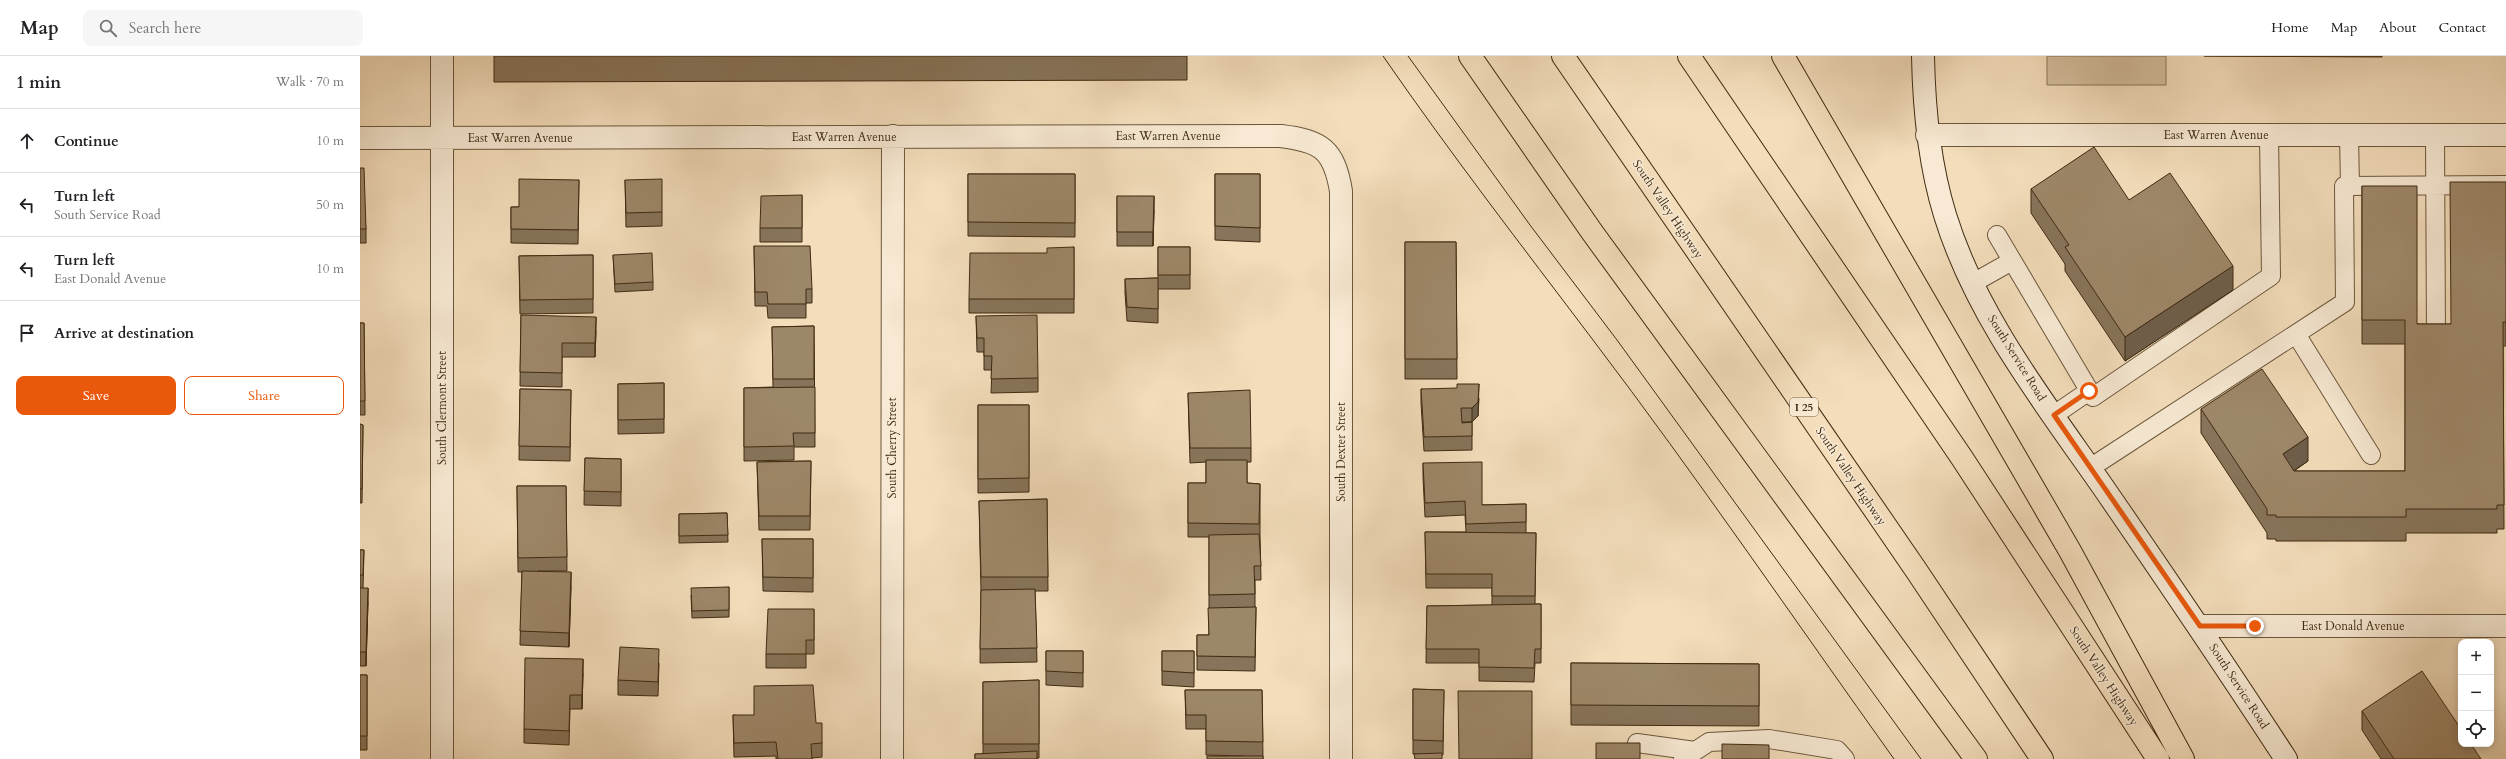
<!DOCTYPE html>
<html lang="en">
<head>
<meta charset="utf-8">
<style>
	body { margin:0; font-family:Cardo,serif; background:#f6f6f6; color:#202124 }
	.controls { position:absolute; right:12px; bottom:12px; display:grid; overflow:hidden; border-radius:8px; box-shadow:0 2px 10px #0003 }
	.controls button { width:36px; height:36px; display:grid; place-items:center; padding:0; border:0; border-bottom:1px solid #e0e0e0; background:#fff; color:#202124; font:20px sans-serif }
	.stop { position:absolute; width:12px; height:12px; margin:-9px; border:3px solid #ea580c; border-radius:50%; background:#fff }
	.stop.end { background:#ea580c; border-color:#fff; box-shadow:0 1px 4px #0008 }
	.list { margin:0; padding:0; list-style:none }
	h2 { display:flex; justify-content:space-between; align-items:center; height:52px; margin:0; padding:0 16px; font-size:17px }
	h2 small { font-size:13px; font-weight:400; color:#757577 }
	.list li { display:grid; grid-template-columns:26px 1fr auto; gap:12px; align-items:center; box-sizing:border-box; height:64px; padding:0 16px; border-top:1px solid #e0e0e0 }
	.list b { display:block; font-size:15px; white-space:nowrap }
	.list p { margin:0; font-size:13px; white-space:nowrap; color:#757577 }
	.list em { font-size:13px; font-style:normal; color:#757577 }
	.actions { display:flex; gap:8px; padding:12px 16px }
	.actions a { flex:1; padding:9px 0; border:1px solid #ea580c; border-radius:8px; text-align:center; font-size:14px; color:#ea580c }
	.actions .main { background:#ea580c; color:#fff }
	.icon { flex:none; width:22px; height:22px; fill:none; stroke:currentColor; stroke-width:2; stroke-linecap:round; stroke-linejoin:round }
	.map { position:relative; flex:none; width:2146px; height:703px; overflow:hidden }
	header { display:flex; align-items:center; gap:24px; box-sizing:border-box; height:56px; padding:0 20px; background:#fff; border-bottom:1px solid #e0e0e0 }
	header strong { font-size:19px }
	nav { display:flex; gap:22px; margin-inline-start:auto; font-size:14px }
	.search { width:280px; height:36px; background:#f6f6f6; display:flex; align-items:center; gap:10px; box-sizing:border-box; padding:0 14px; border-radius:8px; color:#757577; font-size:15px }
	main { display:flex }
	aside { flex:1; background:#fff }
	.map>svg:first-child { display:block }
</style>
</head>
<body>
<header>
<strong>Map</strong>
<div class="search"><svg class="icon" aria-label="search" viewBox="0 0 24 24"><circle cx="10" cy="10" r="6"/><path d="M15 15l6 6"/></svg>Search here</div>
<nav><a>Home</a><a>Map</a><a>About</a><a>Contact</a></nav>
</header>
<main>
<aside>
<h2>1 min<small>Walk · 70 m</small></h2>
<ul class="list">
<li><svg class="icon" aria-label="ahead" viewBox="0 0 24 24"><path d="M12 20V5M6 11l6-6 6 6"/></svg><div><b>Continue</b></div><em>10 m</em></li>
<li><svg class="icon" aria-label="left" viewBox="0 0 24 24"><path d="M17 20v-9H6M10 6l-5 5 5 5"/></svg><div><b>Turn left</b><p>South Service Road</p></div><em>50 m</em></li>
<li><svg class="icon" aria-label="left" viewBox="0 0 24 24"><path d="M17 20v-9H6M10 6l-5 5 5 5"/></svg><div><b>Turn left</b><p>East Donald Avenue</p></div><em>10 m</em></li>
<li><svg class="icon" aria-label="arrive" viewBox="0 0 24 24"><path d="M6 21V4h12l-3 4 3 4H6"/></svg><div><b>Arrive at destination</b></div></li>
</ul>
<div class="actions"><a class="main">Save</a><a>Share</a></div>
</aside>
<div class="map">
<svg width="2146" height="703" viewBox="0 0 2146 703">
	<rect width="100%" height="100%" fill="#f3ddbb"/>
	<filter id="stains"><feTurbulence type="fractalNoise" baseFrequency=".005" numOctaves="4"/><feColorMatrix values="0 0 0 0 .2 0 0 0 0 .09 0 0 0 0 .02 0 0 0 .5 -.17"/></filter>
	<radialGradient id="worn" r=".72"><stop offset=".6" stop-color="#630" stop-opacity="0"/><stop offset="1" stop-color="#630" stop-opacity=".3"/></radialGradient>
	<!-- green -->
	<path fill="#d4bf9e" stroke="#8a7458" d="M1687 0H1806V29H1687Z"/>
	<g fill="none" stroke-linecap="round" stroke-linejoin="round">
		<!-- lane casing -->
		<g stroke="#6c573c" stroke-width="20">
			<path id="lane" d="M1989 79 1990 130
				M2075 79 2076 280
				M1637 179 1733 341 1911 220 1909 79
				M1613 227 1652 205
				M1936 278 2011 399
				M1694 359 1729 335
				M1730 412 1985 246 1984 130 2146 129
				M1277 687 1335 695
				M1323 703 1349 686 1409 683 1477 694 1485 703"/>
		</g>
		<!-- street casing -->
		<g stroke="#6c573c" stroke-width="24">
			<path id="street" d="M82 0V703
				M1567 79H2146
				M0 82 921 80C961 85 974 93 981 135V703
				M1840 570H2146
				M532 703 533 80"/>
		</g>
		<!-- secondary casing -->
		<g stroke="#3f2a11" stroke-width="24">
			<path id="secondary" d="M1563 0C1564 55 1569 107 1585 159 1616 260 1684 346 1743 431 1805 521 1866 611 1926 703"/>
		</g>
		<!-- highway casing -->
		<g stroke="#3f2a11" stroke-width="24">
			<path id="highway" d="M1110 0 1232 176 1616 703
				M1203 0 1556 514 1682 703
				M1329 0 1602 402 1798 703
				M1423 0 1710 495 1823 703"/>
		</g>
		<!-- lane -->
		<use href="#lane" stroke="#f7e9d3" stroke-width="18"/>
		<!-- street -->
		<use href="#street" stroke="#f7e9d3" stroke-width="22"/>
		<!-- secondary -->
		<use href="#secondary" stroke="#f7e9d3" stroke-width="22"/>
		<!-- highway -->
		<use href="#highway" stroke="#f3ddbb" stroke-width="22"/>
		<!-- tram -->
		<path stroke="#3f2a11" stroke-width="1" d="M1023 0C1090 97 1162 190 1233 284 1337 421 1434 563 1534 703
			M1048 0 1170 169 1257 284 1561 703"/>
	</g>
	<!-- wall -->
	<path fill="#87745a" stroke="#3f2a11" d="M134 0H827V24L134 26Z
		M1844 0H2022V1Z
		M0 112 6 173V187H0Z
		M608 118H715V181L608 180Z
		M855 118H900V186L855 184Z
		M219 124 218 188 151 187V151H159Z
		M265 124 302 156V170L266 171Z
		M2146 126V290H2143L2144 473H2137V477H2046V485H1916V483H1907V477L1841 377V353L1948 405 1934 415H2045V288H2002V130L2057 268H2091Z
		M1671 133 1769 144 1873 234 1765 305 1705 215V208L1671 157Z
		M442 139V186H400V172Z
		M757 140 794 154 793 190H757Z
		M1045 186H1096L1097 323H1045Z
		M394 190 452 233V247H446V262H408L407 250H395Z
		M714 191V257H609V243L687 197Z
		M798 191H830V233H798V267L767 265 765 237V223L798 222Z
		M233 199V257L160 258 159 200Z
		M253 199 293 226V234L255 236Z
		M161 259 236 275 235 301H202V331L160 330Z
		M616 260 678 322V336L631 337 632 314H624V296H617Z
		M0 267H4L5 359H0Z
		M454 270 455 391H434V404L384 405V332L413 331 412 271Z
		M304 327V377L258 378V328Z
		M160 333 211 334 210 405 159 404Z
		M1061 333 1119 342 1118 360 1112 366H1102V367L1112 366V394L1064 395 1061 347Z
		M828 337 891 392V406H887V427L900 428V479L901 524H895V551H896L895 615 837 614V579H849V481H828V427H846V406L830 407Z
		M618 349H669V436L618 437Z
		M0 368 3 369 2 447H0Z
		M225 402 261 403V450L224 449Z
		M451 405 450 474H399L397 406Z
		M1063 407 1122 449 1166 448V477H1176L1175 548H1181V607H1175L1174 626 1119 625V607H1066L1067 550 1132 549V532H1066L1065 476H1106L1105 459 1065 461 1063 421Z
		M157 430H206L207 515H178L211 530 209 591 160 589 162 516H158Z
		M687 443 688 535H675L677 606 620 607 621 535 619 445Z
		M367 457 368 486 319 487V458Z
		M402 483H453V536L403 535Z
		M0 494H4L3 532 8 546 6 610H0Z
		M369 531V561L332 562 331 539Z
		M454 553V598H446V612H406V598Z
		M686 595H723V631L686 629Z
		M802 595H834V631L802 629Z
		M299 607 298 640 258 639V624Z
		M1211 607 1399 608V670L1211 669Z
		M223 617 222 653H210L209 689 164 687V673Z
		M0 619H7V694H0Z
		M679 624V702H677V703H615V698H623V626Z
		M1053 633 1084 634 1083 699 1053 698Z
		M825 634H902L903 703 882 700 846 699V673H826Z
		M2002 655 2121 703H2021L2002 674Z
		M373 659 456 667 462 687V701L452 702V703H416V700L374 701Z"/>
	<!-- shaded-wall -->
	<path fill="#6e5e4a" stroke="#3f2a11" d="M794 140V154L793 190V176Z
		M1873 210V234L1765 305V281Z
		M236 261V275L235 301V287Z
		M1119 328 1118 360 1112 366V352Z
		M1948 381V405L1923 422V398Z
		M211 516V530L209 591V577Z
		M8 532V546L6 610V596Z
		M223 603V617L222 653V639Z"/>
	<!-- building -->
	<path fill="#9d8769" stroke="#3f2a11" d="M1734 91 1769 144 1810 117 1873 210 1765 281 1705 191 1709 189 1671 133Z
		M0 112H4L6 173H0Z
		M608 118H715V167L608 166Z
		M855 118H900V172L855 170Z
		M159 123 219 124 218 174 151 173V151H159Z
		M302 123V156L266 157 265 124Z
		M2090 126H2146V266H2143L2144 449H2137V453H2046V461H1916V459H1907V453L1841 353 1902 313 1948 381 1923 398 1934 415H2045V264H2002V130H2057V268H2091Z
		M442 139V172H400L401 140Z
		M757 140H794L793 176H757Z
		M1045 186H1096L1097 303H1045Z
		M394 190H450L452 233H446V248H408L407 236H395Z
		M714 191V243H609L610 197H687V192Z
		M798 191H830V219H798Z
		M292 197 293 226 255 228 253 199Z
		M233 199V243L160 244 159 200Z
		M798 222V253L767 251 765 223Z
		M161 259 236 261 235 287H202V317L160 316Z
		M677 259 678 322 631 323 632 300H624V282H617L616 260Z
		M0 267H4L5 345H0Z
		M454 270V323H413L412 271Z
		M304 327V363L258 364V328Z
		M1097 328H1119L1118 346 1112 352H1101L1102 367 1112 366V380L1064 381 1061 333 1097 332Z
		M455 331V377H433L434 390 384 391V332Z
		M160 333 211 334 210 391 159 390Z
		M890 334 891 392H830L828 337Z
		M618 349H669V422L618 423Z
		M0 368 3 369 2 433H0Z
		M225 402 261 403V436L224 435Z
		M846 404H887V427L900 428 899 468 828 467V427H846Z
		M451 405 450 460H399L397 406Z
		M1122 406V449L1166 448V466L1106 468 1105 445 1065 447 1063 407Z
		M157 430H206L207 501 158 502Z
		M687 443 688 521H621L619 445Z
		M367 457 368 479 319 480V458Z
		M1065 476 1176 477 1175 540H1132V518H1066Z
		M899 478 901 510H894L895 538 849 539V479Z
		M402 483H453V522L403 521Z
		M0 494H4L3 519H0Z
		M162 515 211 516 209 577 160 575Z
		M369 531V554L332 555 331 532Z
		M0 532H8L6 596H0Z
		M675 533 677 592 620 593 621 534Z
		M1181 548V593H1175L1174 612 1119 611V593H1066L1067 550Z
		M896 551 895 601 837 600V579H849L848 552Z
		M408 553H454V584H446V598H406Z
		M260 591 299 593 298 626 258 624Z
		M686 595H723V617L686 615Z
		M802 595H834V617L802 615Z
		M165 602 223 603 222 639H210L209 675 164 673Z
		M1211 607 1399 608V650L1211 649Z
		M2062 615 2101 673V688H2111L2121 703H2034L2002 655Z
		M0 619H7V680H0Z
		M679 624V688H623V626Z
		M453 629 456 667H462V687L451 688 452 703H418L416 686 374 687 373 659H394V630Z
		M1053 633 1084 634 1083 685 1053 684Z
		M825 634H902L903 686 846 685V659H826Z
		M1098 635H1172V703H1099Z
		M1236 687H1280V703H1236Z
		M1362 688 1409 689V703H1362Z
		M677 695V703H615V698Z
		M1082 697V703H1055L1054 698Z
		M847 700H903V703H847Z"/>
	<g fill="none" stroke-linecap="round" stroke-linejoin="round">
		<!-- route -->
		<path stroke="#ea580c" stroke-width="5" d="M1729 335 1694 359 1840 570H1895"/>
	</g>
	<g text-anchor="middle" stroke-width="3" stroke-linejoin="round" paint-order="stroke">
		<!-- shield labels -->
		<rect fill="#f7e9d3" stroke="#76634b" stroke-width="1" x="1430" y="342" width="28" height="18" rx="3"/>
		<g font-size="11" font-weight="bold" fill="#3f2a11">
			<text x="1444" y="355">I 25</text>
		</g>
		<!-- street labels -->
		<g font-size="12" fill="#3f2a11" stroke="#f7e9d3">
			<text x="1856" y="83">East Warren Avenue</text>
			<text x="808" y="84">East Warren Avenue</text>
			<text x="484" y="85">East Warren Avenue</text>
			<text x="160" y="86">East Warren Avenue</text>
			<text transform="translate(1308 153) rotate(56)" y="4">South Valley Highway</text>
			<text transform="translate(1657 302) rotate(58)" y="4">South Service Road</text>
			<text transform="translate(82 352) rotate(-90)" y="4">South Clermont Street</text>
			<text transform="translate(532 392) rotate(-90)" y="4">South Cherry Street</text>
			<text transform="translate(981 396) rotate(-90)" y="4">South Dexter Street</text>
			<text transform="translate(1491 420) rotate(56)" y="4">South Valley Highway</text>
			<text x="1993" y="574">East Donald Avenue</text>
			<text transform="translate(1744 620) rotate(57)" y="4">South Valley Highway</text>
			<text transform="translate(1879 630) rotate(57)" y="4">South Service Road</text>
		</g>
	</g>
	<rect width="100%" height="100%" filter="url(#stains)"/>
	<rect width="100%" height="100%" fill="url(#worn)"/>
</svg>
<div class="controls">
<button>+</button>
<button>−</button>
<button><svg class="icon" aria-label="locate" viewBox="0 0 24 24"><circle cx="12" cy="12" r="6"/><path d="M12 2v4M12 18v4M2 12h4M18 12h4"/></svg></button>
</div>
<div class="stop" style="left:1729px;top:335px"></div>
<div class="stop end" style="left:1895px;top:570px"></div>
</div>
</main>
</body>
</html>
